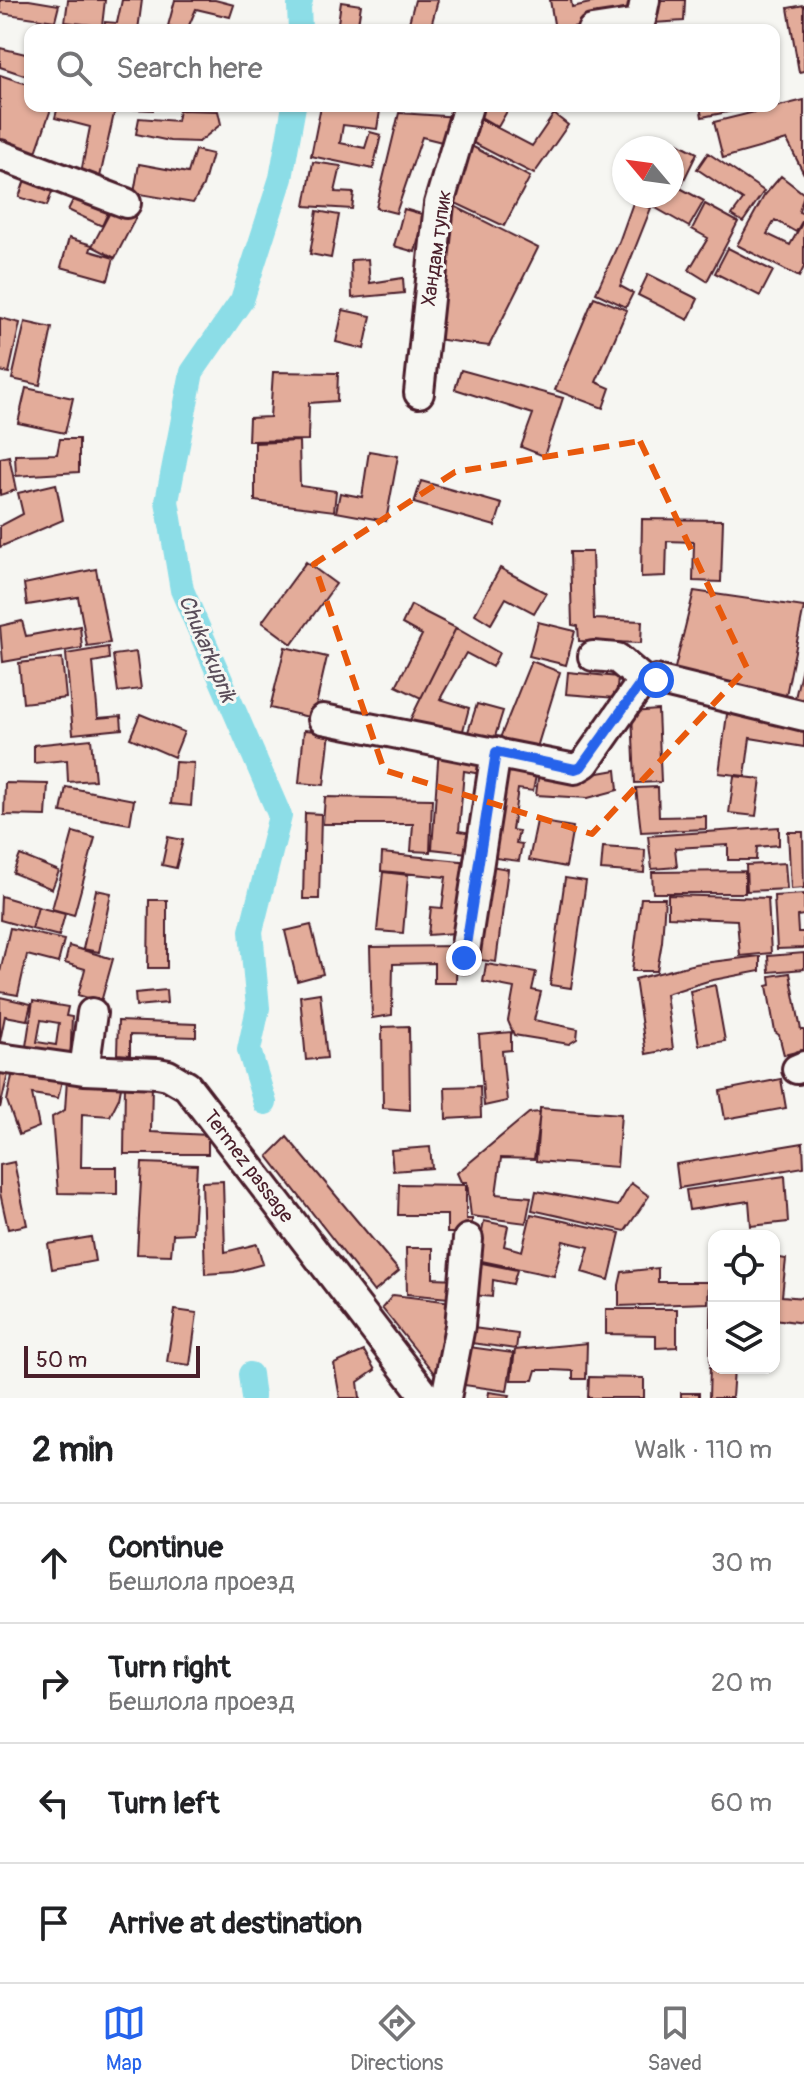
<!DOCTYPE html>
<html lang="en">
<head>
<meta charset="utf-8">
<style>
	body { margin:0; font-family:Pangolin,sans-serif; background:#f6f6f6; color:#202124 }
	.controls { position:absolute; right:24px; bottom:24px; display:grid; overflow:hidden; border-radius:16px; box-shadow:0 2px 6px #0004 }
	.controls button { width:72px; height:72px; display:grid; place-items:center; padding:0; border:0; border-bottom:2px solid #e0e0e0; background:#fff; color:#202124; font:40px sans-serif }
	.compass { position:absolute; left:612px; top:136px; width:72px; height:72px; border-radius:50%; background:#fff; box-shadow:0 2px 6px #0004; rotate:299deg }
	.scale { position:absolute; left:24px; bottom:20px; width:176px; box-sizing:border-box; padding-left:8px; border:4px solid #4a1f2b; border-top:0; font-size:22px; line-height:28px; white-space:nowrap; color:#4a1f2b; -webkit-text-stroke:6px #f6f6f2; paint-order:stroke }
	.stop { position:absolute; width:24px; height:24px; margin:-18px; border:6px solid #2563eb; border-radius:50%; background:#fff }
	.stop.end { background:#2563eb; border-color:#fff; box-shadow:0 2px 8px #0008 }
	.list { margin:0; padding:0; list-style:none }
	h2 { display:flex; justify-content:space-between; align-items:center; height:104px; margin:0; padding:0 32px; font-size:34px }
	h2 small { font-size:26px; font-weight:400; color:#757577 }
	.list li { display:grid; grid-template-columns:52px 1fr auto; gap:24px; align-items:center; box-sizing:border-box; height:120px; padding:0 32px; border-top:2px solid #e0e0e0 }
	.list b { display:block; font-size:30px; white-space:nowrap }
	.list p { margin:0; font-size:26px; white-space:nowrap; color:#757577 }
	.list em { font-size:26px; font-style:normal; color:#757577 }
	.icon { flex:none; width:44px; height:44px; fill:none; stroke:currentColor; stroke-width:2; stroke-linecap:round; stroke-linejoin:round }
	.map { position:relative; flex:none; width:804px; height:1398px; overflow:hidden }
	.search { position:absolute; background:#fff; box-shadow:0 2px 6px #0004; left:24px; right:24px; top:24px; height:88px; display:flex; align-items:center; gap:20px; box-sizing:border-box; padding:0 28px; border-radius:16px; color:#757577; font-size:30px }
	.sheet { height:584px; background:#fff }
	nav { display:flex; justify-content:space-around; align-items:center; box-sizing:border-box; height:112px; border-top:2px solid #e0e0e0; background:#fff; font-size:22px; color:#757577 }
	nav a { display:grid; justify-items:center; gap:4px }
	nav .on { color:#2563eb }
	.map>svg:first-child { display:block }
</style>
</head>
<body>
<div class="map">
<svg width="804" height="1398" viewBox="0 0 804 1398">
	<rect width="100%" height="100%" fill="#f6f6f2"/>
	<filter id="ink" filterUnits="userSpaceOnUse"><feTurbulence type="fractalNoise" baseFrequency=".0125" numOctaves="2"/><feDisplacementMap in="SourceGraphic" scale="16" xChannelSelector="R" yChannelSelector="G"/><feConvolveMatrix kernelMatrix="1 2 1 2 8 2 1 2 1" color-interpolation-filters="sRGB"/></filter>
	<g filter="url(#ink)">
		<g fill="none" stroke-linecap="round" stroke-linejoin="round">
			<!-- canal -->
			<path stroke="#8cdde7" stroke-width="24" d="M300 30 299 6 301 0
				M265 1103 249 1050 258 1008 251 931 280 816 182 590 167 501 192 372 242 300 281 178 294 106
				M250 1374 253 1398"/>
		</g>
		<!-- building -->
		<path fill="#e3ac9a" stroke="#4a1f2b" stroke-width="2" fill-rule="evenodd" d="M0 0H29L59 5 55 21 0 13Z
			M68 0H105L102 26 65 22Z
			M122 0H142L138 30H104L105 22 117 23Z
			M175 0H215L234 5 230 17 196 9 187 30 168 26Z
			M415 0H438L430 30H407Z
			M550 0H571L572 7 604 0H629L631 17 555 30Z
			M651 0H685L684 21 653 23Z
			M341 2 361 5 357 30H337Z
			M804 5V71L799 72 788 8Z
			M0 48 30 55V77L0 67Z
			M0 75 30 85V106H52L35 155 0 143Z
			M804 100V174L787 140 723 158 714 122Z
			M58 106H100L115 109 100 177 81 173 90 127 55 118Z
			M131 106H153V110L131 109Z
			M321 106 380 111 377 129 343 125 340 143 365 148 370 132 381 135 373 169 311 156Z
			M478 106H510L498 127 474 113Z
			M700 106H732L733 111 702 117Z
			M179 110 218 111 221 124 199 142 170 141 136 134 139 118 177 121Z
			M399 113 459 117 450 144 422 137 396 213 376 208Z
			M554 114 568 125 534 174 462 137 473 115 532 146Z
			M462 141 530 177 504 226 447 199Z
			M678 143 697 153 680 188 704 201 689 227 649 204 653 196H672V157Z
			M195 150 212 154 203 186 193 203 134 193 139 164 188 173Z
			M708 153 764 191 743 222 732 215 743 200 697 169Z
			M313 162 341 166 335 192 354 193 352 209 305 206Z
			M27 174 55 183 47 206 19 197Z
			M781 176 804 194 799 212 804 214V218L796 232 775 220 767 234 790 245 804 220V267L799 277 737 245 764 196Z
			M79 188 112 204 102 226 68 210Z
			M634 200 651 208 620 286 633 293 626 307 596 293 619 242Z
			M115 203 137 215 115 258 92 246Z
			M448 203 538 248 489 346 435 339Z
			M705 204 738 222 707 281 689 270 708 238 692 229Z
			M404 209 425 215 415 252 394 246Z
			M317 211 339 215 331 258 310 254Z
			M69 238 92 245 90 251 114 258 108 280 61 267Z
			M728 248 773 271 760 296 715 273Z
			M368 259 370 283 403 278 404 293 352 298 351 260Z
			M648 274 698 299 688 320 638 295Z
			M594 297 627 310 596 382 610 388 603 408 555 390Z
			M343 310 371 316 364 349 336 342Z
			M0 318 20 323 9 373 0 371Z
			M25 322 52 328 40 385 12 379Z
			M461 370 563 398 544 456 521 447 533 414 455 389Z
			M273 372 338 373 337 401 309 403 308 440 248 441 249 418 270 417Z
			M26 388 73 398 65 433 18 423Z
			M60 439H79V472L16 476 15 455 57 454Z
			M299 441 300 486 336 491 334 511 255 501V443Z
			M369 451 398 456 386 521 336 512 340 493 362 497Z
			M9 456 16 490 0 495V458Z
			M421 481 502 504 495 526 414 503Z
			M56 484 63 520 0 547V526L23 514 18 493Z
			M642 519 723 520 721 582 693 581 694 542 667 541 666 576 641 577Z
			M570 552H592L594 619 642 621 641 643 579 641 578 626 572 625Z
			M306 562 336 584 292 644 262 622Z
			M500 568 546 593 534 613 506 598 491 624 475 614Z
			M96 569 110 643 87 646 78 597 27 605 24 584Z
			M694 591 804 607 783 710 672 680Z
			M411 605 456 628 421 698 396 686 422 635 402 624Z
			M22 621 26 636 80 626 82 648 3 662 0 626Z
			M538 622 575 631 566 665 529 656Z
			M456 628 499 653 492 667 466 653 440 699 469 708 461 738 408 724Z
			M108 647 109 659 93 662 98 718 121 716 122 729 73 734 66 654Z
			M285 647 327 657 313 718 270 708Z
			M136 652 141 689 118 692 113 655Z
			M62 658 66 698 23 703 19 663Z
			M804 658V710L793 707Z
			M531 661 560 672 535 754 498 743Z
			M568 672 618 677 616 698 566 694Z
			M477 704 503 711 492 746 466 738Z
			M728 707 804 727V747L750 738 745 776 719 773Z
			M658 710 661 782 635 783 632 712Z
			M140 714 184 732 174 757 130 738Z
			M304 730 330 732 324 785 299 783Z
			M91 739 95 780 68 782 67 760 34 763V745Z
			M439 747 489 756 486 775 464 771 459 831 478 834 476 854 432 849Z
			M175 762 194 763 191 806 171 804Z
			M515 767 537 770 533 791 518 789 512 830 519 831 516 843 522 844 519 861 487 857 499 770Z
			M539 770 582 776 616 770 618 790 588 798 536 795Z
			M734 776 761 779 756 816 729 813Z
			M5 783 48 784 46 816 4 815Z
			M66 787 134 800 130 824 61 812Z
			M658 787 659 817 706 816V829L641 832 636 788Z
			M325 797 432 799 430 852 411 851 413 824H323Z
			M305 813 321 814 319 899H303Z
			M537 821 573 827 566 867 529 860Z
			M779 827V845L757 847 756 860H728V845L675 848 677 867 652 869 648 836Z
			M73 832 95 838 74 915 52 909Z
			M788 832H803L804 888 791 889Z
			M168 837 183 840 176 868 162 865Z
			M603 847 645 850 644 873 601 870Z
			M382 853 470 862 455 933 428 935 431 907 442 908 446 877 381 871Z
			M20 855 59 871 52 889 13 873Z
			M785 863 787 889 747 891 746 865Z
			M485 865 508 869 496 962 471 959Z
			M745 871V893H653L652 872Z
			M383 872 408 875 403 933 377 931Z
			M565 878 586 881 571 988 550 985Z
			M96 890 111 893 99 952 83 949Z
			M804 894V915L797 916 798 932H804V948L777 949 774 896Z
			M668 895 768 898 771 953 740 956 737 920 668 917Z
			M1 896 38 907 32 929 0 920Z
			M641 898H665L662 942 657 971H632Z
			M149 900H167V968H148Z
			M38 907 65 914 59 936 32 929Z
			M311 925 323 974 297 981 285 931Z
			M10 928 64 940 58 963 27 955 18 995 0 992V972Z
			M69 946 113 959 101 1002 78 995 85 969 65 963Z
			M457 946 456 983H434V963L393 964 392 1015 372 1018 370 947Z
			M804 953V969L769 972 768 956Z
			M760 956V971L708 981 666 994 673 1049 646 1054 635 979 695 964Z
			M486 964 536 972 532 990 541 992 534 1020 578 1029 577 1039 569 1044 514 1035 508 1021 514 988 483 982Z
			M790 973 801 1030H804V1050L784 1055 779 1035 775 1032 767 986 771 985 770 976Z
			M715 985 725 1041 699 1045 690 991Z
			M166 990 167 1003 136 1006 135 993Z
			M320 993 327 1058 306 1060 300 996Z
			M0 997 31 1004 27 1020 5 1016 0 1041Z
			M33 1001 68 1007 66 1016 72 1017 70 1064 24 1059ZM41 1020 59 1023 56 1045 37 1042Z
			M118 1021 196 1024V1037L130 1035V1055L117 1054Z
			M409 1026 410 1110 383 1108 382 1027Z
			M511 1032V1050L502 1051 507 1101 484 1106 479 1035Z
			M14 1066 63 1076 58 1098 32 1094 39 1127 19 1135 7 1101Z
			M0 1068 9 1070 0 1108Z
			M67 1079 122 1082 119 1098 110 1116 82 1114 81 1167H117V1194L58 1193 52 1117 65 1110Z
			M781 1079 786 1108 725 1119 720 1091Z
			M125 1082 152 1083 151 1132 208 1135V1154H124Z
			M480 1086 481 1117 446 1119 445 1087Z
			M540 1108 621 1114 617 1167 536 1161Z
			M540 1112 534 1159 501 1158 496 1194 531 1197 526 1223 471 1216 467 1182H461L457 1173 529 1113Z
			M287 1137 399 1271 374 1292 268 1156Z
			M803 1143 804 1167 679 1188 676 1164Z
			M430 1147 432 1168 393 1171 391 1150Z
			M14 1162 27 1225 8 1229 0 1193V1165Z
			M142 1163 197 1165 193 1233 173 1234 171 1255 137 1254Z
			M785 1176 788 1222 751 1226 749 1201 689 1210 686 1190Z
			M223 1181 225 1252 257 1244 263 1264 234 1272 205 1274 202 1182Z
			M631 1183 649 1196 625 1231 532 1210 536 1191 618 1206Z
			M399 1184 466 1185V1219H472V1233H447V1215H398Z
			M531 1214 620 1233 609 1280 582 1272 589 1247 563 1241 554 1276 477 1260 484 1221 508 1226 504 1246 522 1251Z
			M91 1237 95 1261 52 1269 48 1244Z
			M406 1248H433V1278L459 1279V1299L407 1294Z
			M774 1257 786 1259 782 1296 804 1298V1323L774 1319Z
			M477 1262 517 1270 513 1284 493 1280 492 1297 474 1295Z
			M658 1268V1282H709L708 1303 619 1306V1285L622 1272Z
			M712 1283H714V1364H710Z
			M393 1295 461 1303 438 1378 382 1308Z
			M606 1309H677V1347L656 1348V1335L606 1334Z
			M175 1310 197 1313 190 1365 167 1362Z
			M473 1328 518 1334 516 1349 471 1343Z
			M587 1343 586 1379H573V1371L552 1370H536L533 1380H511L515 1350Z
			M469 1347 513 1353 507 1391 464 1385Z
			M364 1351 375 1370 358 1382 360 1398H340L334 1364Z
			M710 1367 734 1369 732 1398H709Z
			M589 1377 644 1378V1398H588Z
			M489 1392 510 1395 509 1398H488Z
			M681 1393H699V1398H681Z"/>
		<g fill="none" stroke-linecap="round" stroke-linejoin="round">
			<!-- minor casing -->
			<g stroke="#4a1f2b" stroke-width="34">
				<path id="minor" d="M592 30 638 23 641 20 645 0
					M0 155 126 203
					M419 393 439 204 468 106
					M593 656 617 658 645 682
					M323 719 575 769 585 763 639 686 656 680 804 716
					M464 958 496 752
					M0 1058 84 1070 158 1073 168 1075 187 1086 427 1398
					M797 1069 804 1066
					M84 1070 92 1013
					M446 1398 460 1326 468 1239"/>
			</g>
			<!-- minor -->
			<use href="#minor" stroke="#f6f6f2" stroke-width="28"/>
		</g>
	</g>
	<g fill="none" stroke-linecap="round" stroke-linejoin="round" filter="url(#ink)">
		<!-- route -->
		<path stroke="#2563eb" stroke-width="10" d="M464 958 496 752 575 769 581 767 639 686 656 680"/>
	</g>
	<!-- marked area -->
	<path fill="none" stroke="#e8590c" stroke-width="6" stroke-dasharray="16 10" stroke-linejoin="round" d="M640 441 747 668 592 834 384 770 314 564 455 472Z"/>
	<g text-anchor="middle" stroke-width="6" stroke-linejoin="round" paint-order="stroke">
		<!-- street labels -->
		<g font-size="20" fill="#4a1f2b" stroke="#f6f6f2">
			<text transform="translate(436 248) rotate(-82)" y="7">Хандам тупик</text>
			<text transform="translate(249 1166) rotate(53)" y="7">Termez passage</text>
		</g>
		<!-- water labels -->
		<g font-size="22" font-style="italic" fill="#5a4e5a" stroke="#f6f6f2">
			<text transform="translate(208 648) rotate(67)" y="8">Chukarkuprik</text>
		</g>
	</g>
</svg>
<div class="controls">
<button><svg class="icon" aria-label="locate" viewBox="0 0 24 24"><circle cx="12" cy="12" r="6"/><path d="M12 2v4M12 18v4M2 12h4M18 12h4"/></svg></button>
<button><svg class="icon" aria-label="layers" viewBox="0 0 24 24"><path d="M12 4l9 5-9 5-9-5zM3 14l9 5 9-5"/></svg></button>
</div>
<svg class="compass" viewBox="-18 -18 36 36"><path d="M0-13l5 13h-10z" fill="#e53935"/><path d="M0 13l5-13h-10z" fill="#757577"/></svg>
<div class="scale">50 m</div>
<div class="stop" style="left:656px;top:680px"></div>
<div class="stop end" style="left:464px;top:958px"></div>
<div class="search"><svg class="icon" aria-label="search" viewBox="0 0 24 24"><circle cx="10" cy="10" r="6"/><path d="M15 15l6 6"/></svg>Search here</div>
</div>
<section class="sheet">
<h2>2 min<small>Walk · 110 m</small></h2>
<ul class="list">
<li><svg class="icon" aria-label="ahead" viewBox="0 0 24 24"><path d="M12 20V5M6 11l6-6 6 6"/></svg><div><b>Continue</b><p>Бешлола проезд</p></div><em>30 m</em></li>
<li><svg class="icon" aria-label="right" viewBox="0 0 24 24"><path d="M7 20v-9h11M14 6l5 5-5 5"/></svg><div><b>Turn right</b><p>Бешлола проезд</p></div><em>20 m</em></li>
<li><svg class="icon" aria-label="left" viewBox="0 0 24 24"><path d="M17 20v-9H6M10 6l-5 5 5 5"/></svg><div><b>Turn left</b></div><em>60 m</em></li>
<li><svg class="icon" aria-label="arrive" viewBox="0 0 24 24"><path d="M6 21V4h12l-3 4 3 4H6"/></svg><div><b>Arrive at destination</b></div></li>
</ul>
</section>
<nav>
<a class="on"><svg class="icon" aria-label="map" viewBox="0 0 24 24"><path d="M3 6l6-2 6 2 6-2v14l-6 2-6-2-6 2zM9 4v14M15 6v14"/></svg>Map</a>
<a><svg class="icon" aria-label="directions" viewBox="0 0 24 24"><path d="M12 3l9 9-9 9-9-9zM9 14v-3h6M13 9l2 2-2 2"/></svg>Directions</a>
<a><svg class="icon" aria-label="saved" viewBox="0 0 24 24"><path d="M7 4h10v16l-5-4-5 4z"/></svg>Saved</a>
</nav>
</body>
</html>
